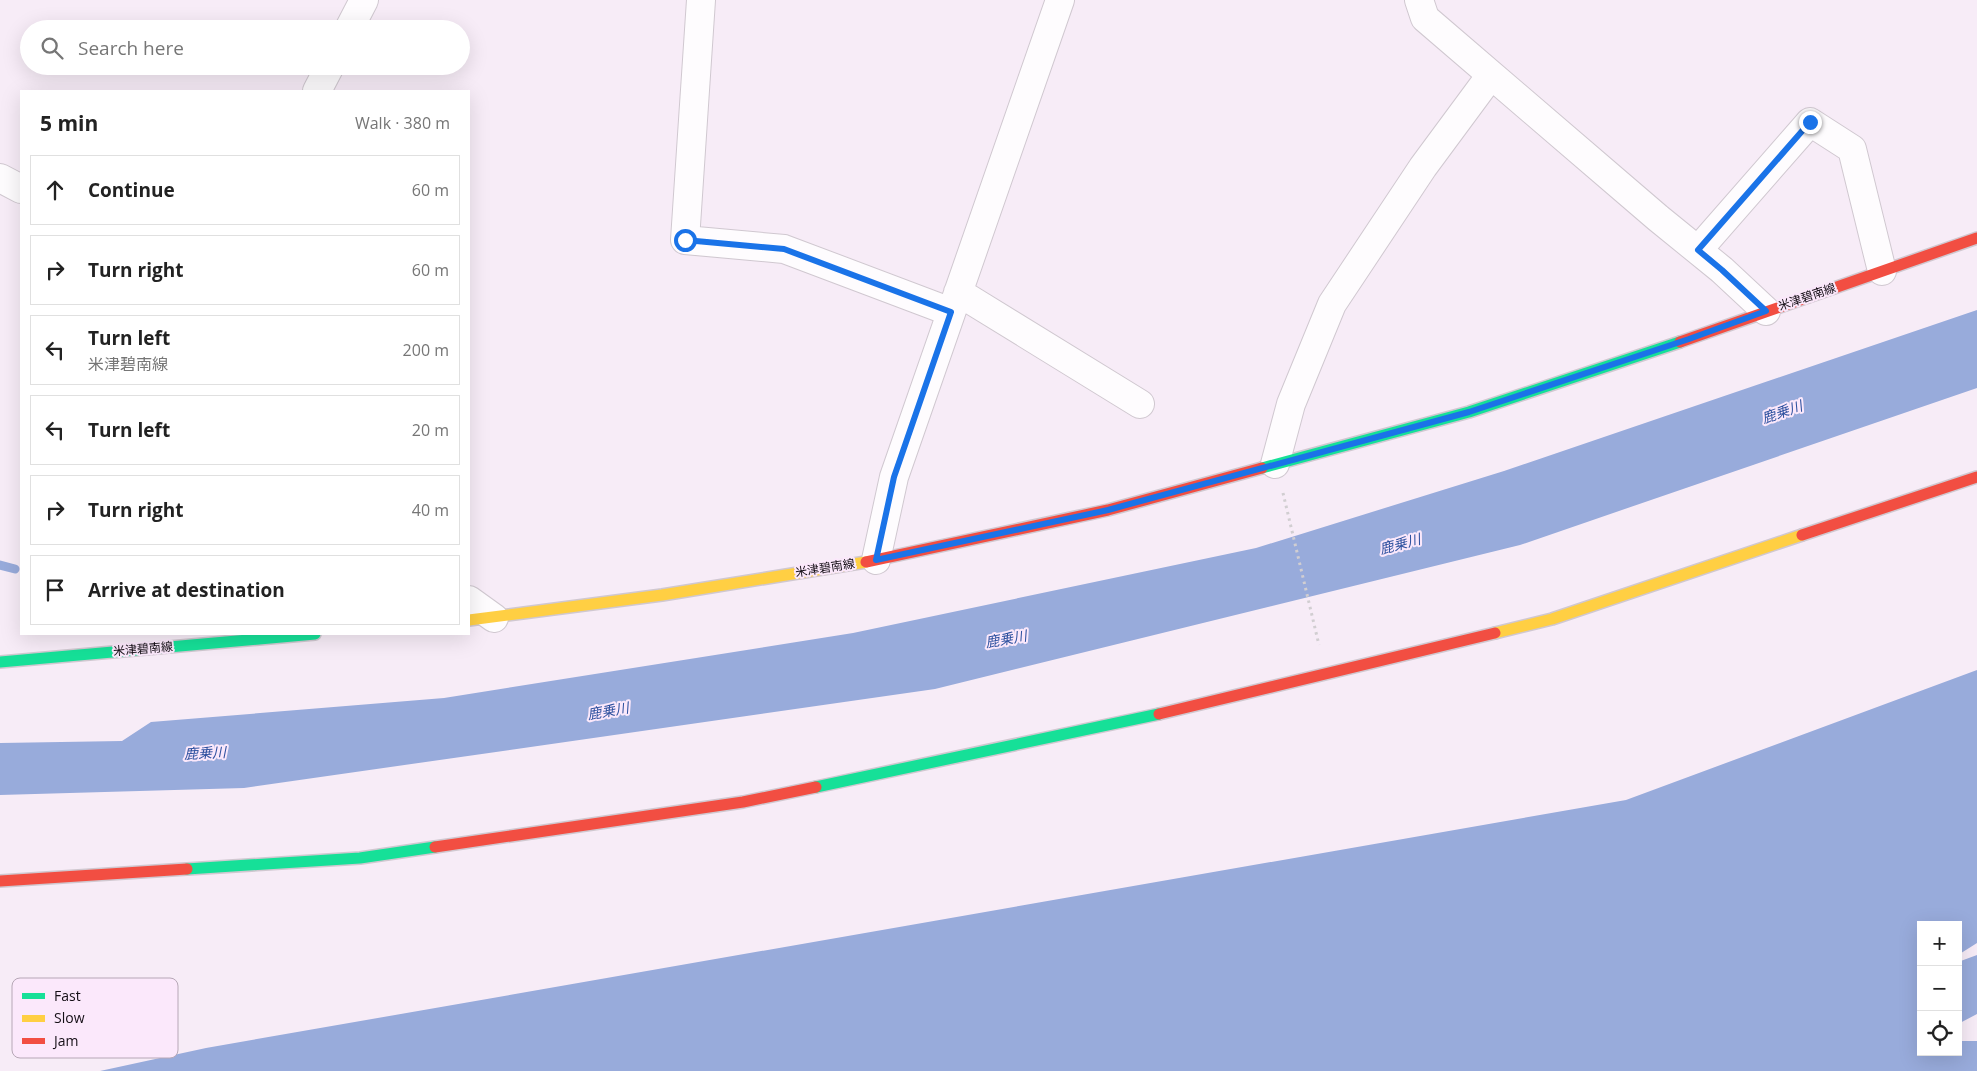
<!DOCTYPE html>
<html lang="en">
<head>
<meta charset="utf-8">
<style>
	body { margin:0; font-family:"Open Sans","Noto Sans JP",sans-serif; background:#f6f6f6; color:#222 }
	.controls { position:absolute; right:15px; bottom:15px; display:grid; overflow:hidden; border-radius:0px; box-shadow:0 5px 20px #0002 }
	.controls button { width:45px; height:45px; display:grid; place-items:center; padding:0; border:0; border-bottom:1px solid #e0e0e0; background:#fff; color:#222; font:25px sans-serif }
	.stop { position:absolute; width:15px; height:15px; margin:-11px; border:4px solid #1a73e8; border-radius:50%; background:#fff }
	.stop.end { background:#1a73e8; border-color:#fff; box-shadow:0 1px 5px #0008 }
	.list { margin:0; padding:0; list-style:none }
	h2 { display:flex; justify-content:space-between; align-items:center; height:65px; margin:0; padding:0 20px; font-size:21px }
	h2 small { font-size:16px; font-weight:400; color:#767676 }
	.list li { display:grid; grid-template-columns:32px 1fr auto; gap:15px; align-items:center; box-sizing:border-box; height:70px; margin:0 10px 10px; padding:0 10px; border:1px solid #e0e0e0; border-radius:0px }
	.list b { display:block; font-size:19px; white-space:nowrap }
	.list p { margin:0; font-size:16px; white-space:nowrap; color:#767676 }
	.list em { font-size:16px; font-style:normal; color:#767676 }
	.icon { flex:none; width:28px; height:28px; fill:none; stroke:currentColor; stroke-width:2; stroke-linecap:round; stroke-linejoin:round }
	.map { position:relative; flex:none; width:1977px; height:1071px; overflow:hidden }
	.search { position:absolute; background:#fff; box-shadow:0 5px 20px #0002; left:20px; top:20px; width:450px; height:55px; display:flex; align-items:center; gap:12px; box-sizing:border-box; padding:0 18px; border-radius:28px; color:#767676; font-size:19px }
	.panel { position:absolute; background:#fff; box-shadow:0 5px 20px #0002; left:20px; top:90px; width:450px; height:545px; border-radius:0px }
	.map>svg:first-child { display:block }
</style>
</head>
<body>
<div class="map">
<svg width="1977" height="1071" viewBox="0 0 1977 1071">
	<rect width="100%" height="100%" fill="#f7ecf7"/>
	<!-- water -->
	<path fill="#98abdb" d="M1977 310V388L1520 545 935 689 244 788 0 795V743L122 741 151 722 444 698 853 633 1256 548 1504 471Z
		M1977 670V943L1958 955V925H1921V1052H1958V1041H1977V1071H100L206 1048 1626 800Z
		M1977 955V1014L1958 1024V962Z"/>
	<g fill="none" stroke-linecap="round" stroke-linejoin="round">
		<!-- stream -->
		<path stroke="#98abdb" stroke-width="9" d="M0 565 15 569"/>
		<!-- street casing -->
		<g stroke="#d0c8d0" stroke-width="30">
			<path id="street" d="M701 0 685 240 784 249 951 312
				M1419 0 1425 18 1658 218 1722 270 1766 311
				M349 29 364 0
				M317 91 330 66
				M0 178 21 189
				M1698 250 1810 122 1852 149 1882 271
				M958 292 1140 404
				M1275 464 1291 404 1332 304 1423 167 1491 75
				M876 560 894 477 1060 0
				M469 600 494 618"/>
		</g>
		<!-- fast casing -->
		<g stroke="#d0c8d0" stroke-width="14">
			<path id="fast" d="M1262 468 1469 412 1680 342
				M0 662 315 634
				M816 787 1159 714
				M187 869 360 858 435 847"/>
		</g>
		<!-- slow casing -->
		<g stroke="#d0c8d0" stroke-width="14">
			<path id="slow" d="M469 620 662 595 866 562
				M1495 633 1552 619 1802 535"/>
		</g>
		<!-- jam casing -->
		<g stroke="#d0c8d0" stroke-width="14">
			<path id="jam" d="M1680 342 1977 238
				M1802 535 1977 477
				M866 562 1108 510 1262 468
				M1159 714 1495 633
				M435 847 743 802 816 787
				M0 881 187 869"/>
		</g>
		<!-- path -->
		<path stroke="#d1ced1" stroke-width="3" stroke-dasharray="2.5 4" stroke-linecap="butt" d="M1283 493 1319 645"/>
		<!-- street -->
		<use href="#street" stroke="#fefcfe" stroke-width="28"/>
		<!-- fast -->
		<use href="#fast" stroke="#16e098" stroke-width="11"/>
		<!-- slow -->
		<use href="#slow" stroke="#ffcf43" stroke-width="11"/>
		<!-- jam -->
		<use href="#jam" stroke="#f24e42" stroke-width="11"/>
	</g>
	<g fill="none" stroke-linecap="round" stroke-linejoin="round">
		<!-- route -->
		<path stroke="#1a73e8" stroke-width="6" d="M685 240 784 249 951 312 894 477 876 560 1108 510 1469 412 1689 339 1766 311 1722 270 1698 250 1810 122"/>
	</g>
	<g text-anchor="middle" stroke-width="4" stroke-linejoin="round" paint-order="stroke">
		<!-- street labels -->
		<g font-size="12" fill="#150f16" stroke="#fbe8fb">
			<text transform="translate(1807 297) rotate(-19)" y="4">米津碧南線</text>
			<text transform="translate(825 568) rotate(-9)" y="4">米津碧南線</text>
			<text transform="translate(143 649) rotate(-5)" y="4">米津碧南線</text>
		</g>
		<!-- water labels -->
		<g font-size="14" font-style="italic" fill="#2e519f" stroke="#fbe8fb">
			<text transform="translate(1782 412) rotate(-19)" y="5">鹿乗川</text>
			<text transform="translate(1400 544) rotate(-15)" y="5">鹿乗川</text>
			<text transform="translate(1006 639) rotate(-10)" y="5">鹿乗川</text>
			<text transform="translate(608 711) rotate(-10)" y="5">鹿乗川</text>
			<text transform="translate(205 753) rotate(-3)" y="5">鹿乗川</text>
		</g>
	</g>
	<!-- legend -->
	<rect x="12" y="978" width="166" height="80" rx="8" fill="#fbe8fb" stroke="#b6a7b6" stroke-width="1"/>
	<rect x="22" y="993" width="23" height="6" fill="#16e098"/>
	<rect x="22" y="1015" width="23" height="7" fill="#ffcf43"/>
	<rect x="22" y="1038" width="23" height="6" fill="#f24e42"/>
	<g font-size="14" fill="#150f16">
		<text x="54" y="1001">Fast</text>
		<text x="54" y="1023">Slow</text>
		<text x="54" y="1046">Jam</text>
	</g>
</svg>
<div class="controls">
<button>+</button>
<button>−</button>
<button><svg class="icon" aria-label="locate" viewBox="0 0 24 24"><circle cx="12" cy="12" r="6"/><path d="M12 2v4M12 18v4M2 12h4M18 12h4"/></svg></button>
</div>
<div class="stop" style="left:685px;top:240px"></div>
<div class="stop end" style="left:1810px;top:122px"></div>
<div class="search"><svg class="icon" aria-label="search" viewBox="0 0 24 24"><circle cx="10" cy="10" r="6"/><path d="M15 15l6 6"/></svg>Search here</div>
<section class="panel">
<h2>5 min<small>Walk · 380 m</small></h2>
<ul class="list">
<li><svg class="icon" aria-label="ahead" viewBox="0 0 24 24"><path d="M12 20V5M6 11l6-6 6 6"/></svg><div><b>Continue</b></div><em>60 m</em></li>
<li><svg class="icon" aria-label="right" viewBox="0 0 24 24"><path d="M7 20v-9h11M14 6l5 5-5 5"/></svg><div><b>Turn right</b></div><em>60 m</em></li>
<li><svg class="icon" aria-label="left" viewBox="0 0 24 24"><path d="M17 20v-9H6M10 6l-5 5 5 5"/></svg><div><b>Turn left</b><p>米津碧南線</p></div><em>200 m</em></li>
<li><svg class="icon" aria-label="left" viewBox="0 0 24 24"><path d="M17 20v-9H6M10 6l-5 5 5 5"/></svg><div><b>Turn left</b></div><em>20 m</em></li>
<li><svg class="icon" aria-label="right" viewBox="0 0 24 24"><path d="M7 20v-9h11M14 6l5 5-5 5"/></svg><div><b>Turn right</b></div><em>40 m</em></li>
<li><svg class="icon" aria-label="arrive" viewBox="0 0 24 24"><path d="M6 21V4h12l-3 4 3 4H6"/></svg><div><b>Arrive at destination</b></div></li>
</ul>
</section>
</div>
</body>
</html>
